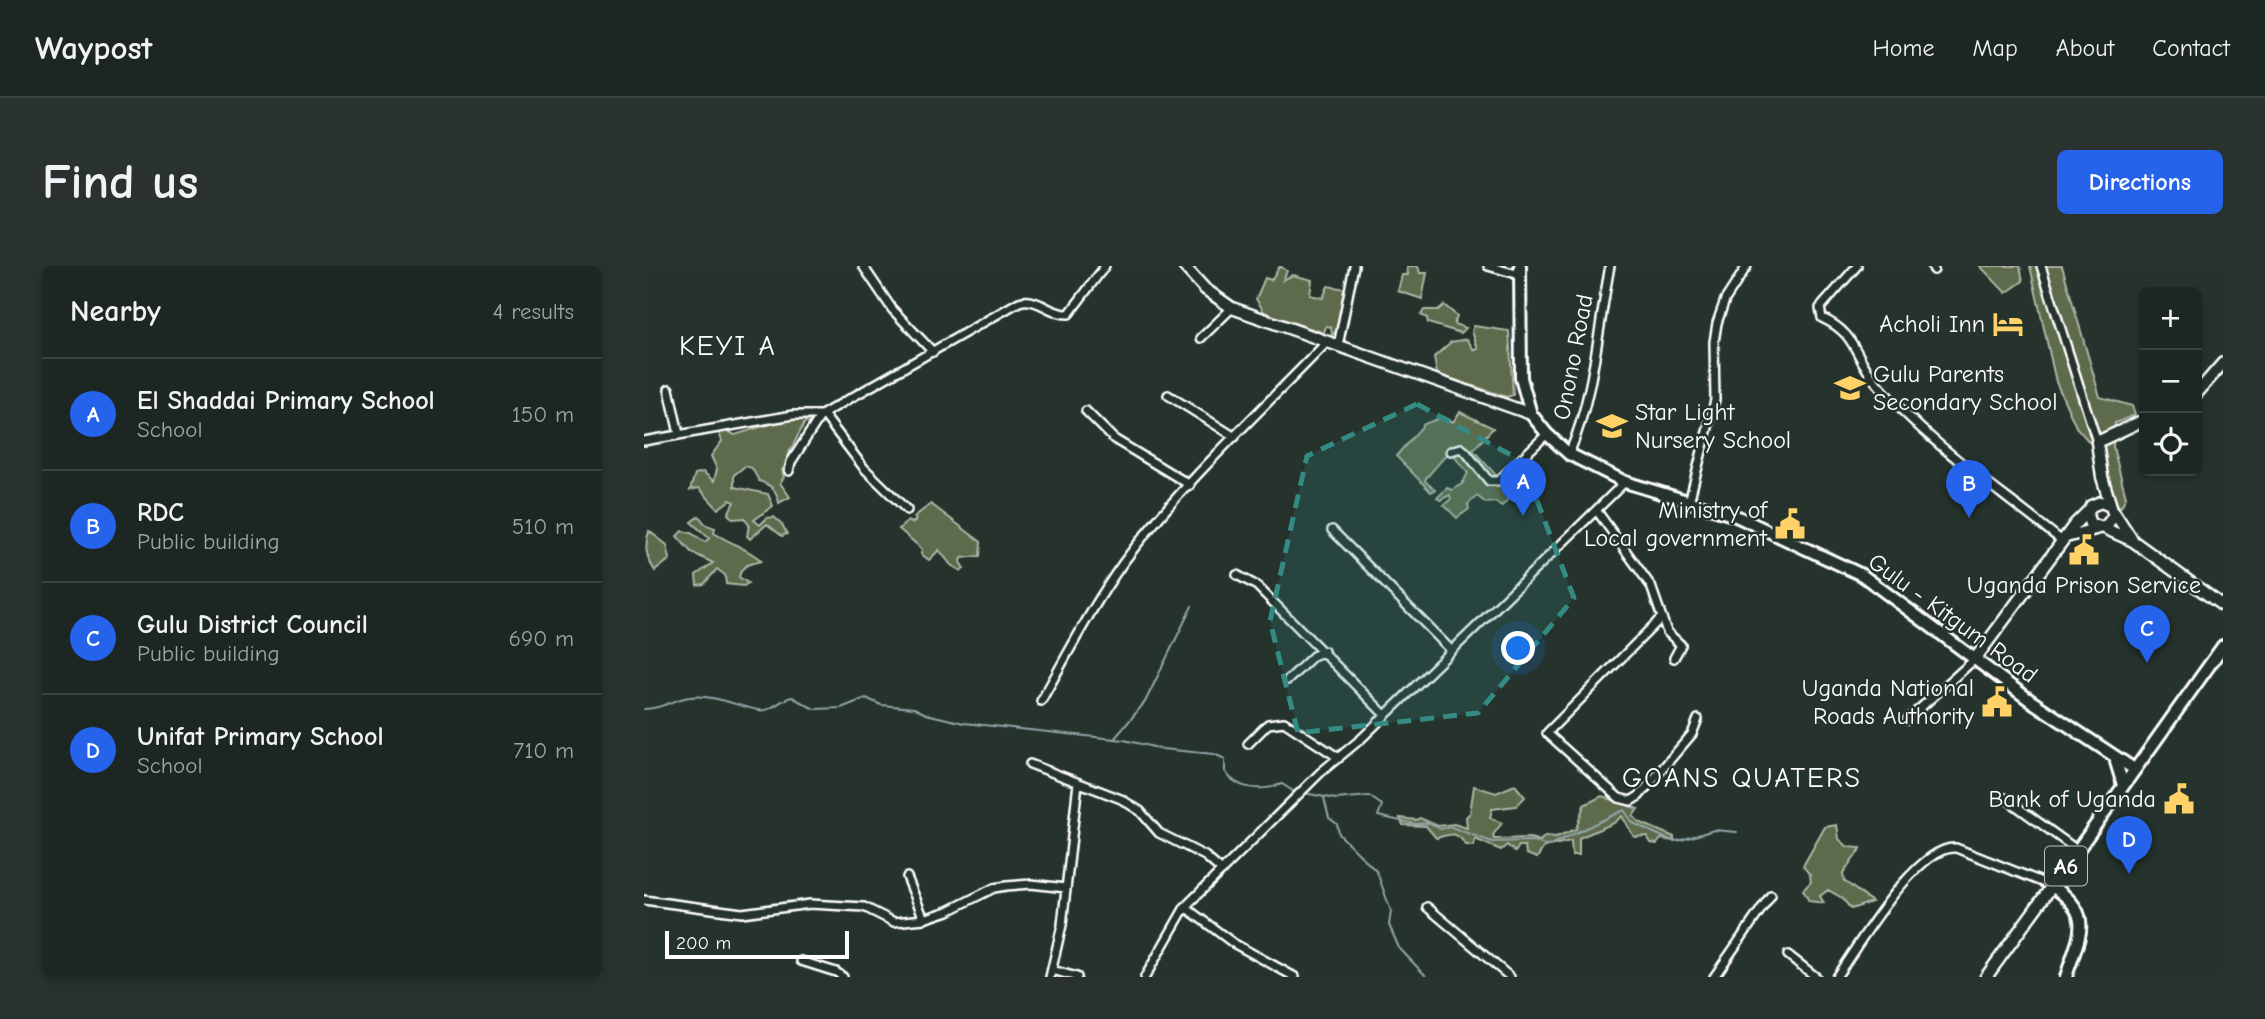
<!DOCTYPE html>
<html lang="en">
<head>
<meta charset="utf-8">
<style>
	body { margin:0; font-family:"Comic Neue",sans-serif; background:#29322f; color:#f1f3f6 }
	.controls { position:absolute; right:21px; top:21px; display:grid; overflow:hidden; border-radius:10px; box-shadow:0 4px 10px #0003 }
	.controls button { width:63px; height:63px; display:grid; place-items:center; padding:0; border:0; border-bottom:2px solid #3a4340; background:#1c2622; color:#f1f3f6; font:35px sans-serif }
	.scale { position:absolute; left:21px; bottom:18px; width:184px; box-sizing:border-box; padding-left:7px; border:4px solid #fff; border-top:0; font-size:19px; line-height:24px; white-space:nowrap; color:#fff; -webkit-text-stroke:5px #26332d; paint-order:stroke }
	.you { position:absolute; left:875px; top:383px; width:24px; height:24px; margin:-18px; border:5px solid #fff; border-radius:50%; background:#1a73e8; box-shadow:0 0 0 10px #1a73e833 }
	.badge { display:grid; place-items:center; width:46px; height:46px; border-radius:50%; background:#2563eb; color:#fff; font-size:23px; font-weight:700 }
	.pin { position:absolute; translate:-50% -58px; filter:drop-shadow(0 2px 4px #0008) }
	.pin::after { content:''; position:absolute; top:37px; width:24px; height:21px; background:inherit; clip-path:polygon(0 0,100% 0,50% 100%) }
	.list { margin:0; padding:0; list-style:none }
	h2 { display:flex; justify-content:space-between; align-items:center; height:91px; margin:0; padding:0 28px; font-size:30px }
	h2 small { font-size:23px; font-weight:400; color:#a0a5a5 }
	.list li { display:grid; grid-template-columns:46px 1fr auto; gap:21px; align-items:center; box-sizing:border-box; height:112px; padding:0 28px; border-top:2px solid #3a4340 }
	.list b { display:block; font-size:26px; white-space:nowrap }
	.list p { margin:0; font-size:23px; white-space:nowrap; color:#a0a5a5 }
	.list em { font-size:23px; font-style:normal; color:#a0a5a5 }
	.icon { flex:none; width:38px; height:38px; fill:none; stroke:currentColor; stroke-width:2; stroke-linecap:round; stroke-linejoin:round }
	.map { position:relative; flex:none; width:1579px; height:711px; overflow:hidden; border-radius:10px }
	header { display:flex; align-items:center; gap:42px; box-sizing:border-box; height:98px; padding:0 35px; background:#1c2622; border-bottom:2px solid #3a4340 }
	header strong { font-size:33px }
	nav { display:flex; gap:38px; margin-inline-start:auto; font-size:24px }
	.intro { display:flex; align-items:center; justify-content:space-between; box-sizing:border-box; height:168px; padding:0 42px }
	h1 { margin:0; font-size:49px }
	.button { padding:18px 32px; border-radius:10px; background:#2563eb; color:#fff; font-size:24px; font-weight:700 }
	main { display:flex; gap:42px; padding:0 42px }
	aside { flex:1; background:#1c2622; border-radius:10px; box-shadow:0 4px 10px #0003 }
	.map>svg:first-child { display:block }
</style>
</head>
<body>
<header>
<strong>Waypost</strong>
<nav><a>Home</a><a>Map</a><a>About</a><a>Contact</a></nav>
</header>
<div class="intro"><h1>Find us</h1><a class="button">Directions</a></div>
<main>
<aside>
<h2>Nearby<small>4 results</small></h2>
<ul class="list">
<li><span class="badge">A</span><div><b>El Shaddai Primary School</b><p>School</p></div><em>150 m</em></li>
<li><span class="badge">B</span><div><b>RDC</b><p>Public building</p></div><em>510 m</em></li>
<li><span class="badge">C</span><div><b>Gulu District Council</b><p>Public building</p></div><em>690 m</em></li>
<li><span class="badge">D</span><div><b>Unifat Primary School</b><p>School</p></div><em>710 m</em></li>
</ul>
</aside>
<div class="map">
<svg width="1579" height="711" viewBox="0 0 1579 711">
	<rect width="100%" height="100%" fill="#26332d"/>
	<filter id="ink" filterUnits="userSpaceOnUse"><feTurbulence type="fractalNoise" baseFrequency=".0143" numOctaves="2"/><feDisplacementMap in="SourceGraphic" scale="14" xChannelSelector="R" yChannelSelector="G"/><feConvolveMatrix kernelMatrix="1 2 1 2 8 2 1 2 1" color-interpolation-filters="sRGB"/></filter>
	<g filter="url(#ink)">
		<!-- green -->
		<path fill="#5d6b4c" stroke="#aeb5a6" stroke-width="2" d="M636 0 643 5 639 14 649 9 668 14 666 29 679 32 684 20 702 23 695 63 688 69 687 61 682 60 680 67 621 47 612 33 621 12 627 14Z
			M763 0H774L776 7H783L778 33 754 25 758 9H764Z
			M1336 0H1376L1379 15 1362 27Z
			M1386 0H1418L1456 131 1488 140 1491 149 1471 157 1469 181 1482 231 1477 241 1470 238 1455 187 1432 161 1412 116Z
			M800 39 813 50 810 58 822 62 817 67 784 57 783 52 777 49 780 44H794Z
			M830 60 865 65 869 129 863 131 793 108 790 91 807 76 823 73 830 84 834 83 828 65Z
			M816 146 849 162 829 184 851 208 849 211 862 221 859 225 865 232 858 240 851 236 842 237 833 230 824 238 825 243 813 252 800 239 807 233 806 229 796 234 793 232 803 222 808 224 818 218 824 207 810 190 802 189 782 212 781 215 791 224 787 226 752 190 780 158 799 151 809 156Z
			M169 151 168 157 161 156 144 189 145 196 138 204 140 211 136 217 146 231 135 237C133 224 127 219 115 215L108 202 101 200 90 209V221L124 228 129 240 110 254 116 259 123 252 130 251 138 258 143 268 138 270 123 258 106 273 103 270 105 259 100 252 89 253 84 248 90 236 86 234 74 243 55 222 46 224 51 208 59 206 70 215 73 203 67 190 78 175 75 167 81 164 91 169 146 152Z
			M287 238 337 276 336 290 318 292 316 296 320 303 317 305 307 299 295 284 285 294 277 288 278 283 255 263 264 255 268 257 272 254 270 251Z
			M55 250 62 259 71 262 70 267C82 275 112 287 117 295 106 298 98 298 95 311L104 317 100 320 82 318 81 309 73 303 60 318 53 319 52 309 69 297 47 286 33 270 38 265 47 267 61 276 65 272 47 256Z
			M5 265 23 279 26 293 11 305C2 291 0 281 5 265Z
			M871 519 881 531 872 540 848 543 846 552 858 557 849 569 850 573 886 572 896 575 901 570 912 571 932 563 940 539 958 530 994 543 989 550 995 556 1030 571V575L1017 573 1013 578 1007 577 1003 570 990 571 978 550 970 557 935 572V589H928L927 575 900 581 893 592 882 588 881 580H875L871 586 863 579 857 584 831 573 830 580 822 579C811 564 808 568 792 572L782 560 759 559 756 552 772 554 776 552 794 560 810 558 823 562 822 551 826 547 830 520 852 527Z
			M1193 559 1195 573 1204 581 1217 582 1199 608 1200 615 1228 636 1207 643 1198 632 1184 624 1176 630 1180 637 1165 635 1159 624 1167 616 1166 609 1159 600 1181 561Z"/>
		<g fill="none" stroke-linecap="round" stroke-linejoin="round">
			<!-- stream -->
			<path stroke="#90a5a7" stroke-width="2" d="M0 443C20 443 32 432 46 431 69 428 93 440 114 444 127 447 136 433 148 431L170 443 197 442 222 432 237 439 270 442 282 448 320 457 480 474 518 483 570 488 581 493V505C593 525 619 525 638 518L649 525
				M471 472 501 436 548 340
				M660 527 692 533 725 530 738 539 734 550 771 558 786 557 796 563 807 561 848 576 888 575 904 580 980 544 989 557 1023 573 1034 575 1070 564 1093 566
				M680 532 685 552 693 558 695 568 733 606 747 645 745 659 755 682 783 711
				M1578 711 1579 710"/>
			<!-- street casing -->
			<g stroke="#fff" stroke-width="12">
				<path id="street" d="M219 0 248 43 289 86
					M844 0 876 9
					M1213 0 1176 42 1178 52C1213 68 1209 88 1231 115 1285 179 1354 223 1418 275
					M1288 0 1290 4
					M1397 0 1453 176
					M557 72 588 42
					M694 80 710 0
					M25 123 35 168
					M524 129 591 171
					M442 145 470 173 546 219
					M179 148 220 202 263 244
					M0 175 149 149H177L375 36C394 30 406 49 425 48L461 0
					M807 185 817 182 821 185 845 215H854L903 168
					M925 188C950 130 954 62 966 0
					M145 205 147 196 177 149
					M1045 236 1071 134 1070 76 1073 57 1081 34 1103 0
					M953 245 1007 320 1023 366 1037 379 1030 392
					M688 264 806 383
					M593 309 613 320 741 449
					M1018 351 903 467 975 532 987 535 995 530 1048 468 1054 453
					M644 414 669 390 680 385
					M397 435C424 388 448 340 479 297 538 217 614 148 683 76
					M1263 454 1331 393
					M604 478 624 458 640 456 695 492
					M386 498 477 533 496 545 515 567 561 590 578 605
					M1361 532 1433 584
					M263 611 280 653
					M0 634 98 647 166 638 220 641 250 656 280 653 304 645 350 622 362 620 387 618 422 622
					M541 641 589 677 651 711
					M783 641 866 711
					M1144 689 1172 711
					M157 695 192 706 199 711
					M408 704 433 711
					M406 711 418 659 434 517
					M501 711 541 641 677 506 718 472 981 216
					M1070 711 1127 629
					M1192 711C1213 682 1273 578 1312 582L1408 620"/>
			</g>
			<!-- secondary casing -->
			<g stroke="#fff" stroke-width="15">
				<path id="secondary" d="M540 0 561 23 588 42 887 148
					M1553 127 1579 97
					M1466 240 1457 236 1447 240 1443 249 1446 258 1460 262 1470 250 1458 211 1453 176 1500 154
					M1470 246 1489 275
					M1460 262 1489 275 1579 340
					M1422 271 1455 262
					M1331 393 1431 258 1445 244
					M1342 711 1408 620"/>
			</g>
			<!-- primary casing -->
			<g stroke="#fff" stroke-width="16">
				<path id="primary" d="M876 0 877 112 887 148 903 168 925 188 981 216 1092 250 1218 309 1387 435 1490 503
					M1472 496 1479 519
					M1422 711C1435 669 1452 649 1408 620L1579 380"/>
			</g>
			<!-- street -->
			<use href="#street" stroke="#26332d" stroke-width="7"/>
			<!-- secondary -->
			<use href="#secondary" stroke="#26332d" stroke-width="10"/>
			<!-- primary -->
			<use href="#primary" stroke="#26332d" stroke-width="10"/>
		</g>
	</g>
	<!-- marked area -->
	<path fill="#338b84" fill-opacity="0.2" stroke="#338b84" stroke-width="5" stroke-dasharray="14 9" stroke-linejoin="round" d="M773 138 878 195 930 332 834 447 654 467 626 355 663 190Z"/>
	<!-- icons -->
	<defs>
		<g id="hotel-bare" transform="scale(2.415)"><path d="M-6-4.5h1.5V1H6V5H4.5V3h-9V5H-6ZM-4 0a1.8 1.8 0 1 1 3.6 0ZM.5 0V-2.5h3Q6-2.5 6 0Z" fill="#ffd166" stroke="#26332d" stroke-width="2.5" paint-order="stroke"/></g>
		<g id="school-bare" transform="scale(2.415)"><path d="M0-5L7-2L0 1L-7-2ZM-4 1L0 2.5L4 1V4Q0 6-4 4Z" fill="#ffd166" stroke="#26332d" stroke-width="2.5" paint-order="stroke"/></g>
		<g id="civic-bare" transform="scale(2.415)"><path d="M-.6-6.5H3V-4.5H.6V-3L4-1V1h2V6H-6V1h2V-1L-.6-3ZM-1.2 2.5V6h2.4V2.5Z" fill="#ffd166" stroke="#26332d" stroke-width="2.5" paint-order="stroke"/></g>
	</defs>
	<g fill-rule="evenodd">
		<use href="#hotel-bare" x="1364" y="58"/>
		<use href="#school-bare" x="1206" y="122"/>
		<use href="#school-bare" x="968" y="160"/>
		<use href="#civic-bare" x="1146" y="258"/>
		<use href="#civic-bare" x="1440" y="284"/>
		<use href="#civic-bare" x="1353" y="436"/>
		<use href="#civic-bare" x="1535" y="533"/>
	</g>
	<g text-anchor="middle" stroke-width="5" stroke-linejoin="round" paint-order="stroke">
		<!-- shield labels -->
		<rect fill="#26332d" stroke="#bec2c0" stroke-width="2" x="1401" y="580.5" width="42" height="39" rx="5"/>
		<g font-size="23" font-weight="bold" fill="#fff">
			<text x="1422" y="608">A6</text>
		</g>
		<!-- poi labels -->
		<g font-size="24" fill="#fff" stroke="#26332d" text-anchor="end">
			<text x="1341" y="66">Acholi Inn</text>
			<text x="1229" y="116" text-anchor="start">Gulu Parents<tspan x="1229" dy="28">Secondary School</tspan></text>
			<text x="991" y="154" text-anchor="start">Star Light<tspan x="991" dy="28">Nursery School</tspan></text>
			<text x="1123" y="252">Ministry of<tspan x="1123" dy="28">Local government</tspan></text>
			<text x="1440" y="327" text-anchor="middle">Uganda Prison Service</text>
			<text x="1330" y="430">Uganda National<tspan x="1330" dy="28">Roads Authority</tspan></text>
			<text x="1512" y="541">Bank of Uganda</text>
		</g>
		<!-- street labels -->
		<g font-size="24" fill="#fff" stroke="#26332d">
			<text transform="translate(929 91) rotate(-79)" y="8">Onono Road</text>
			<text transform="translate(1309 352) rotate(36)" y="8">Gulu - Kitgum Road</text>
		</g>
		<!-- quarter labels -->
		<g font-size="28" letter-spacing="2" fill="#fff" stroke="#26332d">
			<text x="84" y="89">KEYI A</text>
			<text x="1098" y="521">GOANS QUATERS</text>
		</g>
	</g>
</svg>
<div class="controls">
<button>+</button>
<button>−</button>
<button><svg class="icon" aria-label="locate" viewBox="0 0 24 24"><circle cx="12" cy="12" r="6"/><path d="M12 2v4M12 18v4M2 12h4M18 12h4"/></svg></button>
</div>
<div class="scale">200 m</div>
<div class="you"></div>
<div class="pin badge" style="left:879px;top:250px">A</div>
<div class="pin badge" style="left:1325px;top:252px">B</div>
<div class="pin badge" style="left:1503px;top:397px">C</div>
<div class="pin badge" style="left:1485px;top:608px">D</div>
</div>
</main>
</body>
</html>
